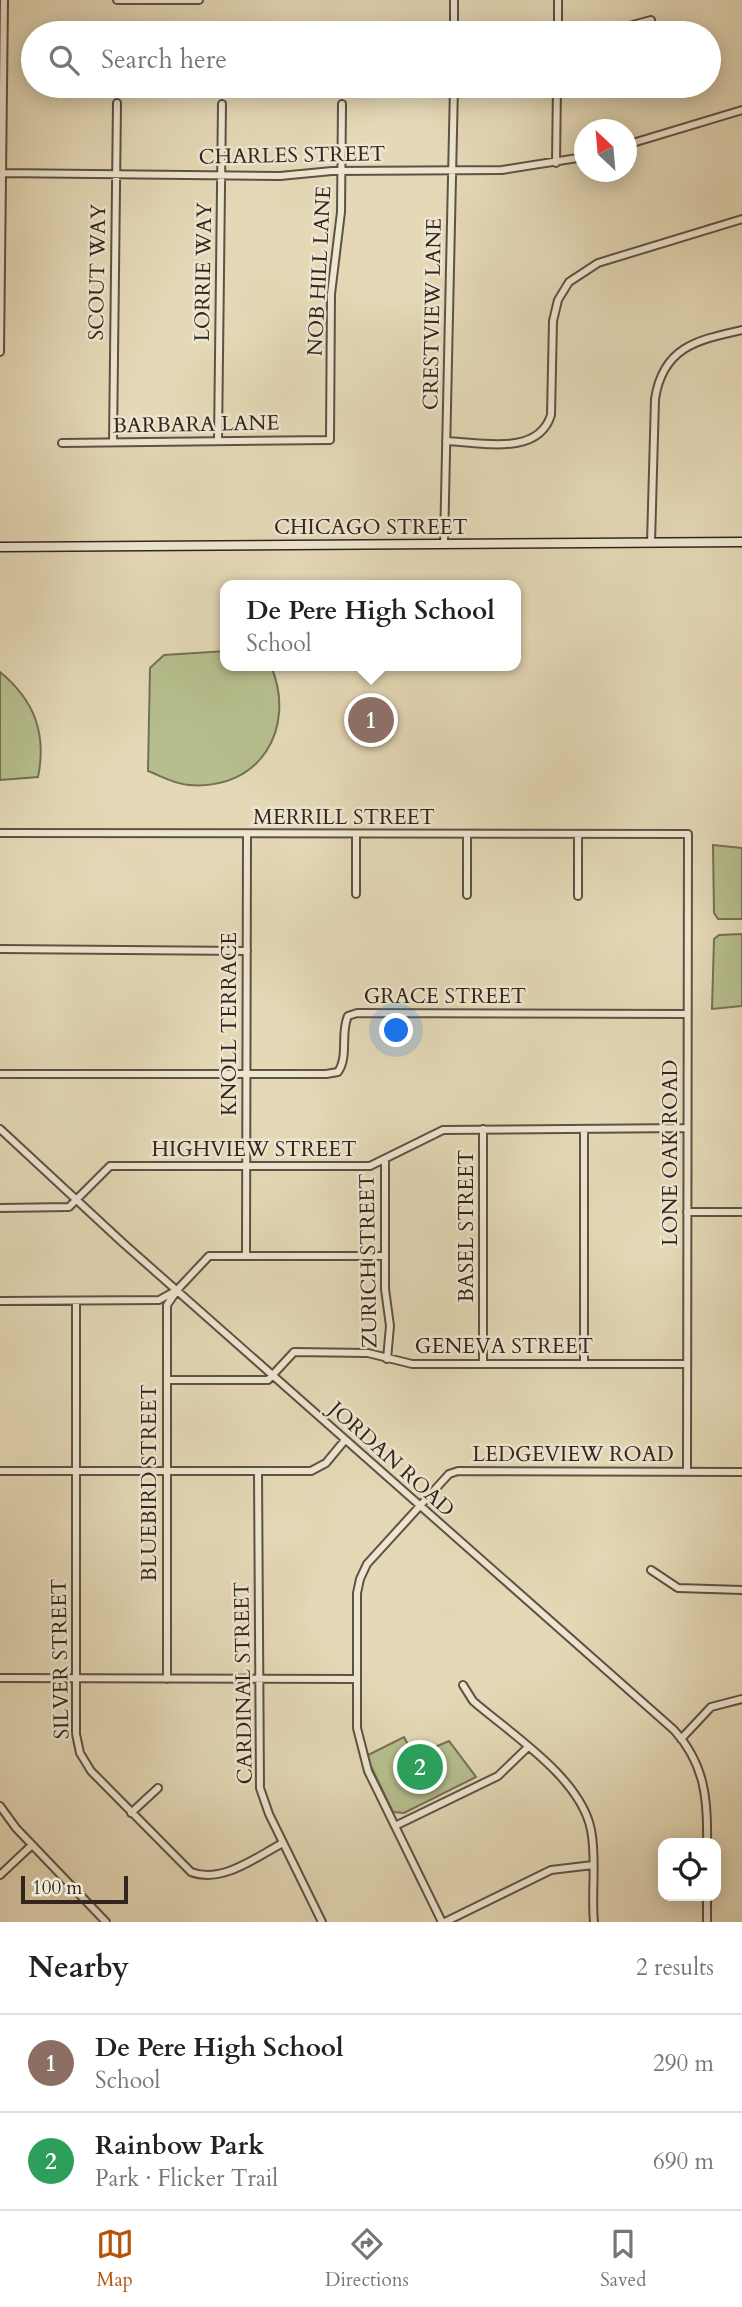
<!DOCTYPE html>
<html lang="en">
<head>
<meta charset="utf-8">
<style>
	body { margin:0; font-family:Cardo,serif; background:#f6f6f6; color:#222 }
	.controls { position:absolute; right:21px; bottom:21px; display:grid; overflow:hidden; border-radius:14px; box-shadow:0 4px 18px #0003 }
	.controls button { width:63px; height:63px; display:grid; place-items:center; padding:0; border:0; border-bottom:2px solid #e0e0e0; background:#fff; color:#222; font:35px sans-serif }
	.compass { position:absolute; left:574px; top:119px; width:63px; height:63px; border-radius:50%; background:#fff; box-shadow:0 4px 18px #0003; rotate:334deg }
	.scale { position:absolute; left:21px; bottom:18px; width:107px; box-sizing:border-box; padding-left:7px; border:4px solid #33241e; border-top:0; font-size:19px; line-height:24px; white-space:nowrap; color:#33241e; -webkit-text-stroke:5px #ede6d0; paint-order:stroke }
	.you { position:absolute; left:397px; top:1031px; width:24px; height:24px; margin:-18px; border:5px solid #fff; border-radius:50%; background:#1a73e8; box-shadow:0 0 0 10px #1a73e833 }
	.badge { display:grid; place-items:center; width:46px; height:46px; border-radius:50%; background:#b45309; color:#fff; font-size:23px; font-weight:700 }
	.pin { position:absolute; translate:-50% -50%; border:4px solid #fff; box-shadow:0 2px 7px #0006 }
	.popup { position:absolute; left:220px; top:580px; width:301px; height:91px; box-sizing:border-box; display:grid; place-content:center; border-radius:14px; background:#fff; filter:drop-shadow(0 2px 5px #0005); font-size:23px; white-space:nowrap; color:#767676 }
	.popup b { font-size:26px; color:#222 }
	.popup::after { content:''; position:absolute; left:50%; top:100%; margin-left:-14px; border:14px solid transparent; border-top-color:#fff }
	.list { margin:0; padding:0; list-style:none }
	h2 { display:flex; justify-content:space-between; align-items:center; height:91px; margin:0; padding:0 28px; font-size:30px }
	h2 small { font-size:23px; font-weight:400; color:#767676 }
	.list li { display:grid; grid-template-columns:46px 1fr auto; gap:21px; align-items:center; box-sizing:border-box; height:98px; padding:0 28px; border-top:2px solid #e0e0e0 }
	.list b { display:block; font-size:26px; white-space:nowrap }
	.list p { margin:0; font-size:23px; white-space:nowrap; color:#767676 }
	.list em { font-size:23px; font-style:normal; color:#767676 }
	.icon { flex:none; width:38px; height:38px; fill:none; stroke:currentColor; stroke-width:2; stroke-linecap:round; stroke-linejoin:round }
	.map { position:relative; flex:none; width:742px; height:1922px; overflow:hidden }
	.search { position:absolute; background:#fff; box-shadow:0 4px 18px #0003; left:21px; right:21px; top:21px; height:77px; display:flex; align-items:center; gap:18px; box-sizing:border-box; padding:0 24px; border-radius:38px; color:#767676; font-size:26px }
	.sheet { height:287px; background:#fff }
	nav { display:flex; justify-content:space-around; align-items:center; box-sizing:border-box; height:98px; border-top:2px solid #e0e0e0; background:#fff; font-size:19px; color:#767676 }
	nav a { display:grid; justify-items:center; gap:4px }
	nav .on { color:#b45309 }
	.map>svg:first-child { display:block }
</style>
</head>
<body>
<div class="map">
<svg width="742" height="1922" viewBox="0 0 742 1922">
	<rect width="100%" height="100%" fill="#e4d8b6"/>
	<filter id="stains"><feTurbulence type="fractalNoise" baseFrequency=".00286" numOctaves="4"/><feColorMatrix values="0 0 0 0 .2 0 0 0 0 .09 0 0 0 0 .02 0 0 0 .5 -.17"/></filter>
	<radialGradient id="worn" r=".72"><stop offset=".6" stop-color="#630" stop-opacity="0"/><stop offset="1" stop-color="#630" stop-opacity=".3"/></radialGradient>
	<!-- green -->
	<path fill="#b6be8d" stroke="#747156" stroke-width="2" d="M226 651V666H271C297 728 260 791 189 785 174 784 161 776 148 771L150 668 164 655Z
		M0 672C34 700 47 733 38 777L0 780Z
		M713 845 742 848V919H718L714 913Z
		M742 934V1006L712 1009 714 939 719 935Z
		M404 1737 414 1756 449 1741 476 1777 404 1813 393 1812 366 1756Z"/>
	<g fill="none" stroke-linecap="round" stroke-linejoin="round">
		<!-- street casing -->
		<g stroke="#5f5144" stroke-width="10">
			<path id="street" d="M117 0H199
				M454 0V33
				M558 26H629L651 20
				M558 33V0
				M626 145 742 110
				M556 163 557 86
				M0 173 280 176 332 171 502 170 584 157
				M0 352 4 0
				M218 441 222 104
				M446 441C480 442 538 457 551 415L553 321 558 300 569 282 598 263 742 219
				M113 442 117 103
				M62 443 330 440 331 294 341 212 342 104
				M651 543 655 399C663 347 697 340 742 330
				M444 544 454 86
				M0 833 688 834 687 1472
				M578 834V896
				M356 835V894
				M467 835V895
				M0 949 247 951
				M0 1074H326L338 1072C349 1056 340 1033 348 1016L357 1013 687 1014
				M0 1129 123 1243 674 1730C705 1764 708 1800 707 1843
				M483 1129V1364
				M584 1129V1364
				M385 1161V1289L390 1326 387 1359
				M0 1208 69 1207 110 1166H370L443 1130 687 1128
				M687 1212H742
				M246 1256 247 835
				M0 1301 159 1300 177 1290 209 1256H385
				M76 1301V1734L80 1753 91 1771 191 1872C222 1884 256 1857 283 1843
				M167 1380H268L294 1352 368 1353 412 1364H687
				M0 1471H311L326 1463 345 1440
				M258 1471 260 1788 269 1814 322 1922
				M651 1570 678 1588 742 1590
				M0 1678 357 1679
				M167 1679V1305L176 1292
				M463 1685 473 1701C511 1734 581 1778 591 1830 597 1860 591 1892 594 1922
				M681 1739 711 1707 742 1699
				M0 1806 16 1828 106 1922
				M131 1813 158 1788
				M395 1826 498 1776 527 1748
				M0 1875 32 1845
				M442 1922 368 1771 357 1728V1593L360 1579 367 1564 449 1474 458 1471 742 1472
				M445 1922 551 1870 593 1865
				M707 1922V1896"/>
		</g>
		<!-- secondary casing -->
		<g stroke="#33241e" stroke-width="11">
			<path id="secondary" d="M0 547 742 542"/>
		</g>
		<!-- street -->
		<use href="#street" stroke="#ede6d0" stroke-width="6"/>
		<!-- secondary -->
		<use href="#secondary" stroke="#ede6d0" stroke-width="8"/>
	</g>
	<g text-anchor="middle" stroke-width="5" stroke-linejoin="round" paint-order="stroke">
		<!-- street labels -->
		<g font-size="21" fill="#33241e" stroke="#ede6d0">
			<text transform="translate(292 155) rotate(-1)" y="7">CHARLES STREET</text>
			<text transform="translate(319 271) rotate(-87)" y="7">NOB HILL LANE</text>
			<text transform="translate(97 272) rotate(-89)" y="7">SCOUT WAY</text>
			<text transform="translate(203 272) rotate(-89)" y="7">LORRIE WAY</text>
			<text transform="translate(432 314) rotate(-89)" y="7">CRESTVIEW LANE</text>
			<text transform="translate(196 424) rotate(-1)" y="7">BARBARA LANE</text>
			<text x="371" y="534">CHICAGO STREET</text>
			<text x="344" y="824">MERRILL STREET</text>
			<text x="445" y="1003">GRACE STREET</text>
			<text transform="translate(229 1024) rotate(-90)" y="7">KNOLL TERRACE</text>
			<text x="254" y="1156">HIGHVIEW STREET</text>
			<text transform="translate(670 1153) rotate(-90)" y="7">LONE OAK ROAD</text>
			<text transform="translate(466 1226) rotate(-90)" y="7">BASEL STREET</text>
			<text transform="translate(368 1261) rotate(-91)" y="7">ZURICH STREET</text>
			<text x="504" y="1353">GENEVA STREET</text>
			<text x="573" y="1461">LEDGEVIEW ROAD</text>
			<text transform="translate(392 1459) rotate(42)" y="7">JORDAN ROAD</text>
			<text transform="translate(149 1483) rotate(-90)" y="7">BLUEBIRD STREET</text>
			<text transform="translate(60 1659) rotate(-91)" y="7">SILVER STREET</text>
			<text transform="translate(243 1683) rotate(-91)" y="7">CARDINAL STREET</text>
		</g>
	</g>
	<rect width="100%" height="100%" filter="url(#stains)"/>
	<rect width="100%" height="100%" fill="url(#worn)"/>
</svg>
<div class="controls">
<button><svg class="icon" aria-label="locate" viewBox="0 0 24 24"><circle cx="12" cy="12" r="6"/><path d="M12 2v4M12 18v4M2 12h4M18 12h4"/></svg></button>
</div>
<svg class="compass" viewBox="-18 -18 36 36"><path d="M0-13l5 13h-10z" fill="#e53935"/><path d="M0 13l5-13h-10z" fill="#767676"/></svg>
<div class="scale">100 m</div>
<div class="you"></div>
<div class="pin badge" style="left:371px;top:720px;background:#8d6e63">1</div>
<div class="popup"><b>De Pere High School</b>School</div>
<div class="pin badge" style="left:420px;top:1767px;background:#2e9e5b">2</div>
<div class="search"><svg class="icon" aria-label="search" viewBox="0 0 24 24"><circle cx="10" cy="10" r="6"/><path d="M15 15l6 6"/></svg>Search here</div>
</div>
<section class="sheet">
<h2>Nearby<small>2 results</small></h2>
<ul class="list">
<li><span class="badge" style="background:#8d6e63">1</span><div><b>De Pere High School</b><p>School</p></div><em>290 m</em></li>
<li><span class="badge" style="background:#2e9e5b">2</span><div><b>Rainbow Park</b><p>Park · Flicker Trail</p></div><em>690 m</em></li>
</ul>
</section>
<nav>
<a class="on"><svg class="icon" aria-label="map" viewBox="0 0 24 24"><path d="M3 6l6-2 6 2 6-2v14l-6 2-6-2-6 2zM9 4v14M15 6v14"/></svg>Map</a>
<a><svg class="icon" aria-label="directions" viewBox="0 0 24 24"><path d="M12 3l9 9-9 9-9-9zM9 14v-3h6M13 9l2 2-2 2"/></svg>Directions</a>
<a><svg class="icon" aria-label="saved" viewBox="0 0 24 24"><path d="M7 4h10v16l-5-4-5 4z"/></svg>Saved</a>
</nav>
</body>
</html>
